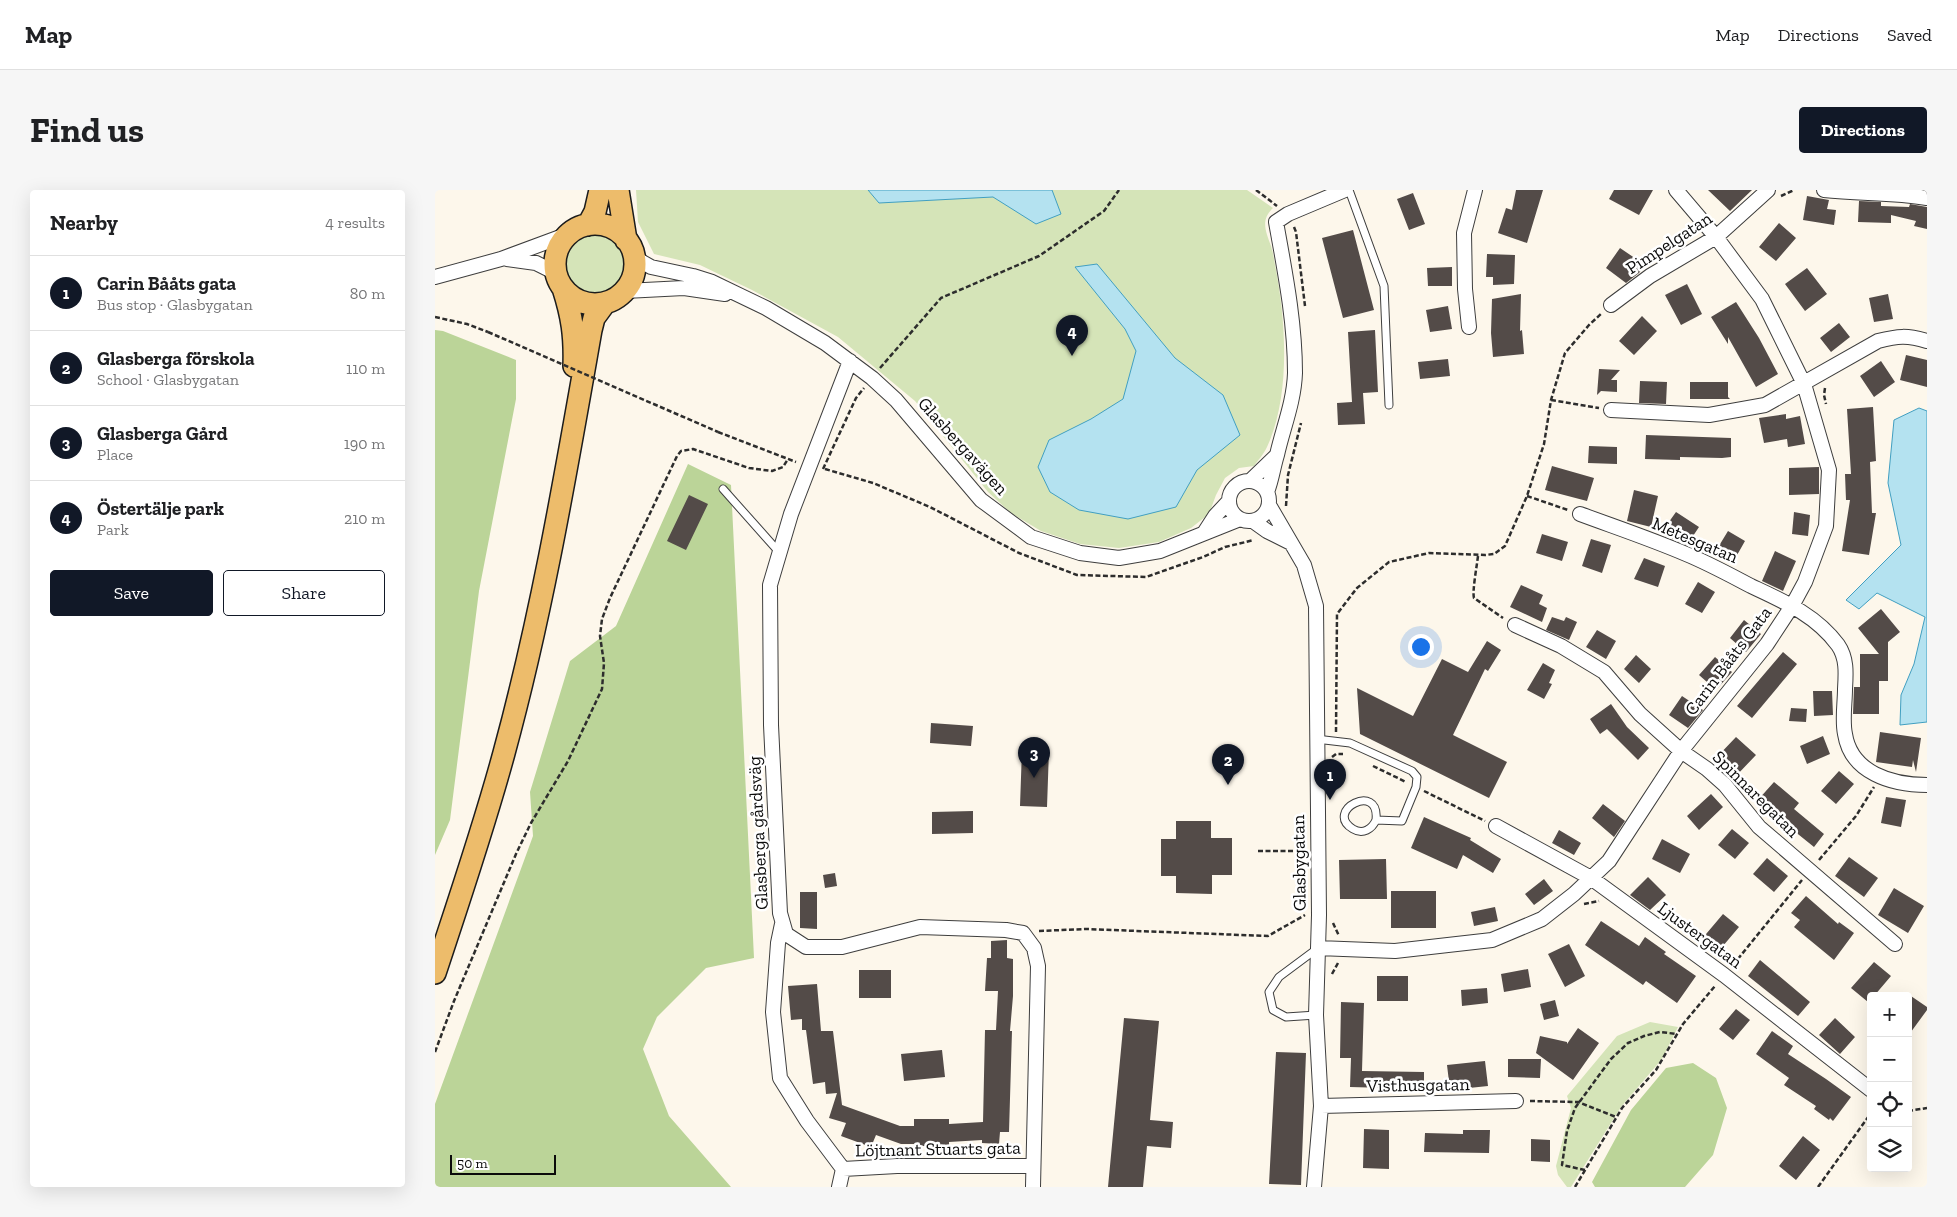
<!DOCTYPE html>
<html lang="en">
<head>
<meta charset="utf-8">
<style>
	body { margin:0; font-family:"Zilla Slab",serif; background:#f6f6f6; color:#202124 }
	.controls { position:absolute; right:15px; bottom:15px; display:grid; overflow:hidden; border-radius:5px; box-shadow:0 5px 20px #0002 }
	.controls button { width:45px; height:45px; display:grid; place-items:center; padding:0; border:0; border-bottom:1px solid #e0e0e0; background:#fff; color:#202124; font:25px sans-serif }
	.scale { position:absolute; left:15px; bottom:12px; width:106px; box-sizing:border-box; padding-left:5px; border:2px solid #0b0b0b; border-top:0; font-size:14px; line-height:18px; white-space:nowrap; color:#0b0b0b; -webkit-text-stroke:4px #fff; paint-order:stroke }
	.you { position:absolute; left:985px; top:456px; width:18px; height:18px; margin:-12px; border:4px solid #fff; border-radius:50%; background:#1a73e8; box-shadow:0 0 0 8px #1a73e833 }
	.badge { display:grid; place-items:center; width:32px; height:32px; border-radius:50%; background:#111827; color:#fff; font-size:16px; font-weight:700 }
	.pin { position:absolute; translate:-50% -41px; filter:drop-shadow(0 1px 2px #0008) }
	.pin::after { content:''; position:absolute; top:26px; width:18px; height:15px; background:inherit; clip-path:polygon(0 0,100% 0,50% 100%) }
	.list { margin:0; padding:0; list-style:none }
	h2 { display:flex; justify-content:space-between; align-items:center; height:65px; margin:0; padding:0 20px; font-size:21px }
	h2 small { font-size:16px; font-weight:400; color:#757577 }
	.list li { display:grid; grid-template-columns:32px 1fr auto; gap:15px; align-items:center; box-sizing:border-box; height:75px; padding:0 20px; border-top:1px solid #e0e0e0 }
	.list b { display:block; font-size:19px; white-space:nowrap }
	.list p { margin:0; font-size:16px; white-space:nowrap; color:#757577 }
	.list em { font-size:16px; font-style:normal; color:#757577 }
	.actions { display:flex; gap:10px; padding:15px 20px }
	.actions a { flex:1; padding:11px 0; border:1px solid #111827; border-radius:5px; text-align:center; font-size:18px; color:#111827 }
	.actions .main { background:#111827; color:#fff }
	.icon { flex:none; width:28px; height:28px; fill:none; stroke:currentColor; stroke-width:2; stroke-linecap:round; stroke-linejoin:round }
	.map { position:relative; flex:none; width:1492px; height:997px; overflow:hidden; border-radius:5px }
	header { display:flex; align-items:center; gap:30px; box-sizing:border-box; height:70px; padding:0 25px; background:#fff; border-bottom:1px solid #e0e0e0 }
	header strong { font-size:24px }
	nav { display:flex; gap:28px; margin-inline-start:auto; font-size:18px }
	.intro { display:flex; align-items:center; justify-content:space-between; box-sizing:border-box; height:120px; padding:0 30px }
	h1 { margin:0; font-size:35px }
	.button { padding:12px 22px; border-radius:5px; background:#111827; color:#fff; font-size:18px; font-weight:700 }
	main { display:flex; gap:30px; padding:0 30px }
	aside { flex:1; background:#fff; border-radius:5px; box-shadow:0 5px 20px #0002 }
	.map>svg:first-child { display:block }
</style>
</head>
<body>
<header>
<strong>Map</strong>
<nav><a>Map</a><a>Directions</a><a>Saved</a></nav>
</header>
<div class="intro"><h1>Find us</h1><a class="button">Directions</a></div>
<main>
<aside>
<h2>Nearby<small>4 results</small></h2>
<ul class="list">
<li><span class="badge">1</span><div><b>Carin Bååts gata</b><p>Bus stop · Glasbygatan</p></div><em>80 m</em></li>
<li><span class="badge">2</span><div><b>Glasberga förskola</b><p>School · Glasbygatan</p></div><em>110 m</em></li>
<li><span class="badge">3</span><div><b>Glasberga Gård</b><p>Place</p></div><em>190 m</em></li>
<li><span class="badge">4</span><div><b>Östertälje park</b><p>Park</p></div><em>210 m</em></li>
</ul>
<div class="actions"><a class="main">Save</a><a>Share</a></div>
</aside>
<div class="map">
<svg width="1492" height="997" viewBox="0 0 1492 997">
	<rect width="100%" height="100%" fill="#fdf7eb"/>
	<!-- green -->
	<path fill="#d5e4b8" d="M201 0H812L838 18C825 30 831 42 836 56 838 62 839 69 840 75 851 130 856 205 832 257 829 264 823 270 819 276L804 278 790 288 781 305 774 324 756 338 724 352 684 358 645 354 606 341 576 323 553 302 480 211 403 147 317 100 265 75 219 64 203 32Z
		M130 74a30 30 0 1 1 60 0a30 30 0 1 1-60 0Z
		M1215 832 1243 837 1227 869 1186 917 1136 997H1132L1123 985 1121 976 1136 918 1132 906 1182 846Z"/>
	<!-- forest -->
	<path fill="#bbd498" d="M0 140 8 141 81 170V209L44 401 15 630 0 665Z
		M253 274 296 295 319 768 271 778 222 827 208 859 234 926 296 997H0V914L98 646 95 602 135 471 181 436Z
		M1258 873 1281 888 1292 918 1278 965 1250 997H1160L1157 992 1196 920 1231 878Z"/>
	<!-- water -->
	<path fill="#b4e2f0" stroke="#419fc1" d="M433 0H617L626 24 601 34 558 7 444 13Z
		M662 74 740 168 788 205 805 245 762 280 741 317 693 329 644 320 615 302 603 277 614 250 656 229 688 209 701 161 690 139 640 77Z
		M1484 218 1492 221V532L1465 535 1466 505 1479 474 1490 427 1442 403 1424 419 1411 410 1466 355 1453 293 1459 230Z"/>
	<!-- building -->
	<path fill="#534b48" d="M1081 0H1108L1092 53 1063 43 1071 18 1077 20Z
		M1179 0H1218L1204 25 1174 9Z
		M1273 0H1317L1295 21Z
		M978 3 990 34 974 40 962 9Z
		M1372 6 1394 10 1392 19 1401 20 1399 35 1368 30Z
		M1424 11 1446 12V16L1474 17 1475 14 1492 17V39L1479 36 1481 31 1456 25V33L1423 32Z
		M1344 33 1361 48 1341 71 1324 57Z
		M918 40 939 120 908 128 887 48Z
		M1185 58 1210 75 1204 83 1191 93 1171 78Z
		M1052 64 1080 65 1079 94 1058 95V87H1051Z
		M1017 77V96H993L992 78Z
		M1372 78 1392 104 1370 121 1350 94Z
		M1252 94 1267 124 1246 135 1230 105Z
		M1086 104 1085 141 1087 140 1089 164 1058 167 1056 143 1057 109Z
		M1453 104 1458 129 1439 132 1434 108Z
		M1301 112 1324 148 1343 184 1321 197 1293 147V154L1276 127Z
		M1013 116 1017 139 995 142 991 120Z
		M1207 126 1222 141 1199 165 1184 151Z
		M1404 133 1415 147 1396 162 1385 148Z
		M940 140 943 202 928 203 930 234 903 235 902 213 917 212 913 142Z
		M1471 165 1492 170V197L1465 190Z
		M1013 169 1015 186 985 189 983 172Z
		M1446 171 1460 192 1439 207 1425 186Z
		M1164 179 1185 180 1176 190H1182V202L1166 201 1162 205Z
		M1205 191 1232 192 1231 214 1204 213Z
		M1255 192H1293V207L1295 209H1255Z
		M1438 217 1441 271 1435 272 1437 323H1441L1434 365 1407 361 1415 310H1411L1410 284H1416L1412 219Z
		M1351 224V229L1365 226 1370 254 1353 257 1352 249 1329 253 1324 228Z
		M1211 245 1296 248V267L1287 268 1245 267V270L1210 269Z
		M1154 256 1182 257V274L1153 273Z
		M1117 276 1159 288 1152 311 1110 300Z
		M1384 277V304L1354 305V278Z
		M1199 300 1223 306 1216 337 1192 331Z
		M254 305 273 314 251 360 232 351Z
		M1241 322 1264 337 1252 355 1226 343Z
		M1359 322 1375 325 1373 346 1357 344Z
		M1293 341 1310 351 1297 374 1279 364Z
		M1107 344 1133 352 1127 371 1101 363Z
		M1156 349 1176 355 1167 383 1147 376Z
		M1340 361 1361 371 1348 401 1327 391Z
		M1209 368 1230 376 1223 397 1199 389Z
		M1263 392 1280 402 1267 423 1250 414Z
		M1086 395 1108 405 1104 414 1112 418 1107 432 1075 417Z
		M1446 419 1465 442 1453 452V491H1444V524H1418L1419 497H1425V464H1444L1423 438Z
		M1117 427 1129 431 1131 427 1142 432 1134 450 1111 440Z
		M1309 430 1326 444 1311 462 1295 448Z
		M1162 440 1181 451 1171 469 1151 457Z
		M1052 451 1066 460 1053 481 1050 479 1018 545 1072 572 1054 608 925 544 922 498 978 526 1007 469 1033 482Z
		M1348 462 1362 474 1317 528 1302 516Z
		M1201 465 1216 479 1204 493 1189 479Z
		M1280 467 1297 482 1281 500 1264 485Z
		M1108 473 1120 480 1114 493 1117 494 1109 509 1092 500Z
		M1378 501H1397L1398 525 1379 526Z
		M1247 506 1268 520 1253 538 1234 525Z
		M1176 514 1192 537 1214 558 1203 570 1172 539 1165 544 1155 529Z
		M1356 518 1372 519 1371 532 1354 531Z
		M496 533 538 536 536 556 495 553Z
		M1445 542 1486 548 1481 582 1478 570 1477 577 1441 572Z
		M1388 546 1395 564 1372 574 1365 556Z
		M1301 547 1321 565 1300 587 1281 568Z
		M587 559 614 560 612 617 585 616Z
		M1404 581 1419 594 1401 614 1386 601Z
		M1339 592 1364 613 1359 619 1389 644 1379 657 1322 611Z
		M1276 604 1288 617 1264 640 1252 626Z
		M1451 607 1471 610 1466 637 1446 633Z
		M1168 614 1190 631 1179 647 1157 628Z
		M538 621V643L497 644V622Z
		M989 627 1036 648 1035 650 1066 669 1058 683 1028 665 1022 679 976 658Z
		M741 631H776V648H797V685H777V704L741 703V686H726V649H741Z
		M1297 639 1314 653 1300 669 1283 655Z
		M1124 640 1146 653 1139 665 1117 653Z
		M1227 649 1255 664 1245 683 1217 669Z
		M1414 667 1443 688 1429 707 1400 686Z
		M1332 668 1353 686 1339 702 1318 684Z
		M951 669 952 709H905L904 670Z
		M400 683 402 696 390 698 388 685Z
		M1213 687 1231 705 1215 720 1195 705Z
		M1109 689 1118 701 1099 715 1090 704Z
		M1459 698 1489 716 1473 743 1443 725Z
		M956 701H1001V738H956Z
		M365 702H382V739L365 738Z
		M1371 706 1403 734 1404 732 1419 743 1399 770 1359 737 1365 730 1356 723Z
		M1060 717 1063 731 1039 736 1036 722Z
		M1288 724 1304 737 1282 763 1266 750Z
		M1166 731 1204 756 1210 747 1231 762 1229 764 1261 786 1242 813 1211 791 1208 795 1150 755Z
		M572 750V768L578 769V806L575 841H577L574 942H565L564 954 547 953V950L514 952V956H479V954H466L441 945 436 957 406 946 411 933 394 928 402 903 391 904 390 892 378 894 371 840H367V829L356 830 353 796 382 794 386 841H398L407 915 465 936H479V929H514V934L548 932 550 840H561L563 801H550L552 768H556V751Z
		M1134 754 1150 786 1130 797 1113 764Z
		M1325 770 1375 812 1363 826 1313 786Z
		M1439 772 1456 786 1439 806H1436L1433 812 1416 798Z
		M1093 779 1096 797 1069 802 1066 784Z
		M424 780H456V808H424Z
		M942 786H973V811H942Z
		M1052 798 1053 813 1027 816 1026 800Z
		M1473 804 1492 817V820L1473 846Z
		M1120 810 1124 826 1109 830 1105 814Z
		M906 812 929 813 927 881 989 882V899L915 897 916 868H905Z
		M1301 819 1315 830 1298 850 1284 839Z
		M689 828 724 831 715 930 738 932 736 958 712 956 708 997H673Z
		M1400 828 1420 847 1405 864 1384 845Z
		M1143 838 1164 853 1138 890 1101 863 1105 846 1132 852V854Z
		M1337 841 1358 856 1353 864 1391 889 1416 907 1398 931 1395 928 1394 930 1379 919 1381 916 1349 895 1354 888 1321 864Z
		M507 860 510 887 469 891 466 864Z
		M841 862 871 863 866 995 834 994Z
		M1073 869H1106L1105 888 1073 887Z
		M1050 871 1053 896 1015 900 1012 875Z
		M929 939 954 940V979L928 978Z
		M1028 940H1055L1054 963 989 962 990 943 1028 944Z
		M1368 946 1385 960 1361 990 1344 976Z
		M1096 949 1115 950V972L1096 971Z"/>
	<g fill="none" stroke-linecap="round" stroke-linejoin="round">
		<!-- service casing -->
		<g stroke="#3e3e3e" stroke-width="9">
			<path id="service" d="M914 0 949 96 954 215
				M288 299 344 362
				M881 549 915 553 977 581 982 587 981 597 967 631 941 630C945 591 888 621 918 639 928 645 937 639 941 630
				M881 825 851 827 838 820 834 802 844 787 883 758"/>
		</g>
		<!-- minor casing -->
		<g stroke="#3e3e3e" stroke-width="16">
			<path id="minor" d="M1389 0C1424 4 1458 2 1492 8
				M200 68 216 77 258 86 277 92 331 118 390 153 437 188 461 210 546 310 596 347 645 363 684 368 725 361 805 329
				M72 69 101 73 121 83
				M0 87 66 69 136 43
				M190 101 249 98 290 104
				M1176 115 1215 86 1281 47 1333 0
				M1034 137 1030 99 1029 43 1040 0
				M415 171 356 324 335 395 336 535 345 723 351 744 371 757H407L485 737 571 740 588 743 599 758 603 776 598 997
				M1176 220 1274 225 1330 215 1443 151C1463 146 1472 145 1492 151
				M794 311a20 20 0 1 1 40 0a20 20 0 1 1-40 0Z
				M815 291 841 266
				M832 302C837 289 838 278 842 265 848 238 859 212 860 183 860 132 850 82 841 32L853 24 910 0
				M834 315 869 375 881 416 884 725 881 825 886 916 879 997
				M1145 324C1180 337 1216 349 1251 364 1273 373 1295 385 1316 396 1348 411 1381 425 1403 455 1412 468 1411 483 1410 499 1410 513 1407 530 1410 544 1416 583 1457 595 1492 595
				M818 331 832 341 856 353
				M769 343 780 326 794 311
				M1080 435 1126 456 1169 482 1205 524 1246 561 1272 579 1290 595 1324 637 1460 754
				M1061 636 1156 688 1289 785 1436 900
				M347 734 343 753 338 822 345 888 372 931 408 979 404 997
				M883 758 960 761 1057 750 1107 729 1139 704 1174 671 1246 561 1332 454 1357 416 1370 392 1391 336 1394 280 1369 194 1327 109 1281 47 1241 0
				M886 916 1081 911
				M408 979 462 976H598"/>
		</g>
		<!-- primary casing -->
		<g stroke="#1c1c1c" stroke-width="24">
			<path id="primary" d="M183 0 191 50
				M120 74a40 40 0 1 1 80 0a40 40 0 1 1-80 0Z
				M153 35 160 22 165 0
				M128 98C137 126 140 146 139 176
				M0 783C24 710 49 637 69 563 107 424 131 282 156 140L159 128 170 113"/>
		</g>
		<!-- path -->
		<path stroke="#2d2d2d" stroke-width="2.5" stroke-dasharray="5 2.5" stroke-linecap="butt" d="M821 0 842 16
			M1346 6 1359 0
			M859 37 861 42 870 116
			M0 127 32 134 53 142
			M445 178 506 108 604 66 669 21 684 0
			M1390 198 1389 205 1391 214
			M1116 210 1164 218
			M283 242 361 272
			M388 279 421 208 429 198
			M390 279 438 293 495 317 584 363 642 385 711 387 768 367 790 357 819 350
			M1092 306 1133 320
			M851 316 853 285 866 233
			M1043 366C1042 375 1037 402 1039 408L1068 428
			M901 542 902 424 922 398 954 372 994 363 1050 365 1059 364 1070 356 1092 306 1109 254 1116 210 1130 163 1154 135 1167 123
			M897 567 901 564H908
			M938 576 971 592
			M989 601 1050 631
			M823 661H871
			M1384 670 1421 626 1439 597
			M1149 714 1164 711
			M898 733 904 746
			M604 741 651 739 833 746 870 725
			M1298 775 1367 690
			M897 784 903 773
			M0 862 19 811 81 664 96 633 133 571 167 499 169 473 165 446 167 429 175 408 242 266 246 261 258 259 314 278 337 281 348 277 353 269
			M1095 911 1143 912 1181 927
			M1473 921 1492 918
			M1150 980 1127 975 1132 941 1140 918 1176 869 1193 853 1209 846 1225 842 1242 844
			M1140 997 1187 918 1221 880 1248 834 1280 796
			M1383 997 1436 923"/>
		<!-- service -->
		<use href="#service" stroke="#fff" stroke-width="7"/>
		<!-- minor -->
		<use href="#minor" stroke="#fff" stroke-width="14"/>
		<!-- primary -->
		<use href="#primary" stroke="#edbc6b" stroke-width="21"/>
		<!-- path-bridge -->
		<path stroke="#2d2d2d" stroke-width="2.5" stroke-dasharray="5 2.5" stroke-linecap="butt" d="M53 142 283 242"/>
	</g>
	<g text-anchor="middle" stroke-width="5" stroke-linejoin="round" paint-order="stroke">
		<!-- street labels -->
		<g font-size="18" fill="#0b0b0b" stroke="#fff">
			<text transform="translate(1234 53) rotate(-33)" y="6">Pimpelgatan</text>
			<text transform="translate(528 256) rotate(48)" y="6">Glasbergavägen</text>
			<text transform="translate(1260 350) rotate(23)" y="6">Metesgatan</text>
			<text transform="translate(1293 471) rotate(-53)" y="6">Carin Bååts Gata</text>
			<text transform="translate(1321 604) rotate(45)" y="6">Spinnaregatan</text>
			<text transform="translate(323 643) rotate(-93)" y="6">Glasberga gårdsväg</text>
			<text transform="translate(864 673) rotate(-91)" y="6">Glasbygatan</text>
			<text transform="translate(1265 745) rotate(36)" y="6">Ljustergatan</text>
			<text transform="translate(983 895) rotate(-1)" y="6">Visthusgatan</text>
			<text transform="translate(503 959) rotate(-1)" y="6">Löjtnant Stuarts gata</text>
		</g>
	</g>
</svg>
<div class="controls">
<button>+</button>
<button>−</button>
<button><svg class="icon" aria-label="locate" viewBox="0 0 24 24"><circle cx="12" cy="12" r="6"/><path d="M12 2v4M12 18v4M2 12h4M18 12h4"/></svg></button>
<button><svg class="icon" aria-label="layers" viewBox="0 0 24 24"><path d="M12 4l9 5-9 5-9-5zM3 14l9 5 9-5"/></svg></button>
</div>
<div class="scale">50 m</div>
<div class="you"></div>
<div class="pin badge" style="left:895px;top:610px">1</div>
<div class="pin badge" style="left:793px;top:595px">2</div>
<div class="pin badge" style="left:599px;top:588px">3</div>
<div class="pin badge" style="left:637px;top:166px">4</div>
</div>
</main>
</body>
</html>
